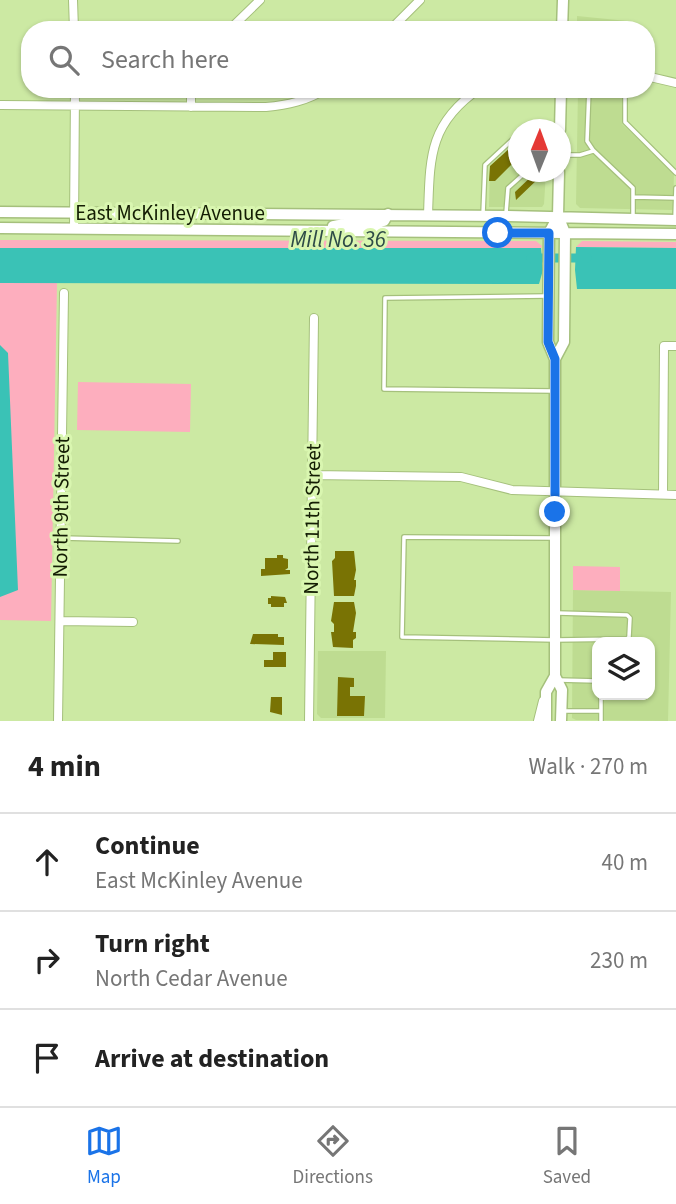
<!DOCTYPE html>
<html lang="en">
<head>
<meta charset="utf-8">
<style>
	body { margin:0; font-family:"Source Sans 3",sans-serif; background:#f2f2f2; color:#222 }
	.controls { position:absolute; right:21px; bottom:21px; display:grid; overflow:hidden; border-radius:14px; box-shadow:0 2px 5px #0004 }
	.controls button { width:63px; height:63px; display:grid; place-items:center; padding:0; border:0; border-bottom:2px solid #e0e0e0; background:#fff; color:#222; font:35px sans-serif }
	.compass { position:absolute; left:508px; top:119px; width:63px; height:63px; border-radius:50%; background:#fff; box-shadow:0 2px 5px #0004; rotate:1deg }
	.stop { position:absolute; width:21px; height:21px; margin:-16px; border:5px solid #1a73e8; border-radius:50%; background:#fff }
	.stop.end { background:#1a73e8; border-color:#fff; box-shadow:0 2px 7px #0008 }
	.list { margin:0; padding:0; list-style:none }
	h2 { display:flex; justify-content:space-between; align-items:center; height:91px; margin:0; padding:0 28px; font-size:30px }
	h2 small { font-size:23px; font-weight:400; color:#767676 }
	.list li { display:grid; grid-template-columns:46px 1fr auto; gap:21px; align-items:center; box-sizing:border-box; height:98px; padding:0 28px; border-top:2px solid #e0e0e0 }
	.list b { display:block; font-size:26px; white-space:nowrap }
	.list p { margin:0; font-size:23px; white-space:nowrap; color:#767676 }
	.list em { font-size:23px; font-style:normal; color:#767676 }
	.icon { flex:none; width:38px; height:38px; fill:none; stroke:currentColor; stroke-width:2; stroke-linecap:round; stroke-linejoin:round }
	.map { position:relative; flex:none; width:676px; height:721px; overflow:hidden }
	.search { position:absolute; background:#fff; box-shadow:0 2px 5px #0004; left:21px; right:21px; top:21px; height:77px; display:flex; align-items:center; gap:18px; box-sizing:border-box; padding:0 24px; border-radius:28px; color:#767676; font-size:26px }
	.sheet { height:385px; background:#fff }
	nav { display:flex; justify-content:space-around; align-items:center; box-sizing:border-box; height:98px; border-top:2px solid #e0e0e0; background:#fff; font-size:19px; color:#767676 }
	nav a { display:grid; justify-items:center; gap:4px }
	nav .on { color:#1a73e8 }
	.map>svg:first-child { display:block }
</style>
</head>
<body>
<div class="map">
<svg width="676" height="721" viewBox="0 0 676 721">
	<rect width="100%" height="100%" fill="#cce9a3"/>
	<!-- built -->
	<path fill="#bedc91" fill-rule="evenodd" d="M577 16 627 21 630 30H577Z
		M623 89 622 124 674 173 673 210 580 208 576 204 578 90Z
		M513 144H518V172H546L544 204 542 207H489L490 166Z
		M573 590 671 592 668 721 576 720 572 718ZM597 642H650V695H597Z
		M318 651H386L385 718H321L317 714Z"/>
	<!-- green -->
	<path fill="#fdaebe" d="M0 240 536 241 542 246 541 248H0Z
		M582 241 676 242V248L576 247Z
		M0 283H57L51 621 0 620Z
		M78 382 191 384 190 432 77 430Z
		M573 566 620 567V591L573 590Z"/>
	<!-- water -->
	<path fill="#3ac2b6" d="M576 247 676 248V289H577L575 270Z
		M0 248H541L543 270 539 284 0 283Z
		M0 345 8 353 18 590 0 597Z"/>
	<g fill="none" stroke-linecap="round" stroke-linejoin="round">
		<!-- canal -->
		<path stroke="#3ac2b6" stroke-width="9" d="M531 258H587"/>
	</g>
	<!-- building -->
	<path fill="#797304" d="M510 148 518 158 495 181H489L490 166Z
		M536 172H539L540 177 516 200 515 192Z
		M335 551H354L356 570 354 580H356V586L354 596H334L332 561 335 558Z
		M277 555H283V558L288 559V568L285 570H290V574L261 576V569H265V558H277Z
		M271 596 285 597 287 603H284V607H271V604H268V598H271Z
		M334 602H354L356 613 353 632H356V638L353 640V648L333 647 331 632H334V624L331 621Z
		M253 634H278V637H284V645L250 644Z
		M273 652H286V667H264V660H273Z
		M338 677 354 678V687H350V696H365L364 716H337Z
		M271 697H282V715L270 712Z"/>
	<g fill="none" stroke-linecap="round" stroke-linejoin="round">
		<!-- lane casing -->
		<g stroke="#a5c07c" stroke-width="6">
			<path id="lane" d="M589 89 587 141 593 150 633 188V215
				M625 89V122L676 173
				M560 155H580L593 151
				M633 197 676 198
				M506 213 508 188 526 172
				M483 214 485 165 512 140H518
				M675 218 676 188
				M547 296 385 298 384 389 554 391
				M63 538 178 541
				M553 538 404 537 402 637 555 640 627 639 629 637 630 618 627 615 558 613
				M559 680 597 681
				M601 695V721
				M564 711H601"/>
		</g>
		<!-- street casing -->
		<g stroke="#a5c07c" stroke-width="10">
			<path id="street" d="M73 0 74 30
				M229 30 260 0
				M390 30 420 0
				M646 76 676 83
				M0 105 266 107C288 105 306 101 326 89
				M191 107V89
				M428 215C430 159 428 124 479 89
				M74 228 75 89
				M312 475 461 477 512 490 676 495
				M663 494 664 346H676
				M60 621 133 622
				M58 721 64 293
				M309 721 314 318
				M538 721 543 701"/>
		</g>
		<!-- secondary casing -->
		<g stroke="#a5c07c" stroke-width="13">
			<path id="secondary" d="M562 30 563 0
				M560 130 561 89
				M0 212 506 216 676 220
				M558 216 549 233 548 342 555 359V676L562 690 561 721
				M333 226C350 222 367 225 384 221L388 214
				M0 228 676 234
				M555 359 564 342 565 233 558 216 559 172
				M546 721V692L555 676"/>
		</g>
		<!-- lane -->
		<use href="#lane" stroke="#fff" stroke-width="3.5"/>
		<!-- street -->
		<use href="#street" stroke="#fff" stroke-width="8"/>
		<!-- secondary -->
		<use href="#secondary" stroke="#fff" stroke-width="10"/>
	</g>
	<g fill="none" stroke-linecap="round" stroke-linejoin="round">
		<!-- route -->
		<path stroke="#1a73e8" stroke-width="9" d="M498 233H549L548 342 555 359V512"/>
	</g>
	<g text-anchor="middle" stroke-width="6" stroke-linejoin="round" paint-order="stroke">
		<!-- street labels -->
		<g font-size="21" fill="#131d03" stroke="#d9f6b0">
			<text x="170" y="220">East McKinley Avenue</text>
			<text transform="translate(61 507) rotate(-89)" y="7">North 9th Street</text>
			<text transform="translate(312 519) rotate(-89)" y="7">North 11th Street</text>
		</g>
		<!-- water labels -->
		<g font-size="23" font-style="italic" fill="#2e4b47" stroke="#d9f6b0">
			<text x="338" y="247">Mill No. 36</text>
		</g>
	</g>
</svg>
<div class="controls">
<button><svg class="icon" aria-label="layers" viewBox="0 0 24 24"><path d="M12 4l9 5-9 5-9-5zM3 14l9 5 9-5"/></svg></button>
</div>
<svg class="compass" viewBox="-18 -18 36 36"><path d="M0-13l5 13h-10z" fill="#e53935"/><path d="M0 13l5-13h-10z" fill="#767676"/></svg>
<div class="stop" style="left:498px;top:233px"></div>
<div class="stop end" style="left:555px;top:512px"></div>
<div class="search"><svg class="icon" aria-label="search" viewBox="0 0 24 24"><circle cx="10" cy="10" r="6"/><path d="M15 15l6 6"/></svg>Search here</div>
</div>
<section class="sheet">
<h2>4 min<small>Walk · 270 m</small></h2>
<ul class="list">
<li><svg class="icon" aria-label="ahead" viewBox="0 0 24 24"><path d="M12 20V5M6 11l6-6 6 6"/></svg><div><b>Continue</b><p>East McKinley Avenue</p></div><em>40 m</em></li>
<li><svg class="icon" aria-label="right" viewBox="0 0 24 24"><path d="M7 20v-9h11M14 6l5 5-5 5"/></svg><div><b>Turn right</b><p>North Cedar Avenue</p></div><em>230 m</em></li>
<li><svg class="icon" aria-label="arrive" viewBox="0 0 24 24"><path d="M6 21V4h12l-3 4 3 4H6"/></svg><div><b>Arrive at destination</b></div></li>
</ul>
</section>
<nav>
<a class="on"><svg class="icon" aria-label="map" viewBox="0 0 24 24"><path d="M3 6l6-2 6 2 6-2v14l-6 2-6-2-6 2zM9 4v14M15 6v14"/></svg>Map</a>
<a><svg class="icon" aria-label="directions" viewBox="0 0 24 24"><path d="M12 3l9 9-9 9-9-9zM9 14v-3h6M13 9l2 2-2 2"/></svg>Directions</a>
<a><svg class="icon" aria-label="saved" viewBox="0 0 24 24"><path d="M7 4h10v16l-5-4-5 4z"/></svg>Saved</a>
</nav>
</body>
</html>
